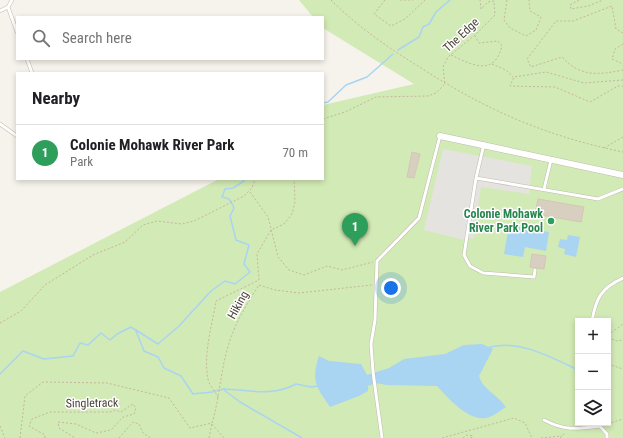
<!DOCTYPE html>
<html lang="en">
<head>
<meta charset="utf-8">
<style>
	body { margin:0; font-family:"Roboto Condensed",sans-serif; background:#f6f6f6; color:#202124 }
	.controls { position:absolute; right:12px; bottom:12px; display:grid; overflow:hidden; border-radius:0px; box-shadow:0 2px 6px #0003 }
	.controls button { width:36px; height:36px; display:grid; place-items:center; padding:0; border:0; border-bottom:1px solid #e0e0e0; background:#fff; color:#202124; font:20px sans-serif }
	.you { position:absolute; left:391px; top:288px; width:14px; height:14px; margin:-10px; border:3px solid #fff; border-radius:50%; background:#1a73e8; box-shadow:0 0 0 6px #1a73e833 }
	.badge { display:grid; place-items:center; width:26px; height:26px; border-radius:50%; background:#2563eb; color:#fff; font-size:13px; font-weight:700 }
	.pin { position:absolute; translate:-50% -33px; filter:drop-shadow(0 1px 2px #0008) }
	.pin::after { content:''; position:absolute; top:21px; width:14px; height:12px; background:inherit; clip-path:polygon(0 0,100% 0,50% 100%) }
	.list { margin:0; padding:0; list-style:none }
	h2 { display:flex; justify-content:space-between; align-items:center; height:52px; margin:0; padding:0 16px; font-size:17px }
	h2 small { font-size:13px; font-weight:400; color:#757577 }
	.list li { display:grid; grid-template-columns:26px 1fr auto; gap:12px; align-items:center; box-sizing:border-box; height:56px; padding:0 16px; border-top:1px solid #e0e0e0 }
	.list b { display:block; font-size:15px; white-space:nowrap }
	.list p { margin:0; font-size:13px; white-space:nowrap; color:#757577 }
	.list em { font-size:13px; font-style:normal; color:#757577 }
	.icon { flex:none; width:22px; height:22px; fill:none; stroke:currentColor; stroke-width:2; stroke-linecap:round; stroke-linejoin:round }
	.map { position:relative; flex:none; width:623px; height:438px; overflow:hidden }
	.search { position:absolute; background:#fff; box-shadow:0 2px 6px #0003; left:16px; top:16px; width:308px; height:44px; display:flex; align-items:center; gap:10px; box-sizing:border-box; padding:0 14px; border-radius:0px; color:#757577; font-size:15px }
	.panel { position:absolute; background:#fff; box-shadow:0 2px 6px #0003; left:16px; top:72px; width:308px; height:108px; border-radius:0px }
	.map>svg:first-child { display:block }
</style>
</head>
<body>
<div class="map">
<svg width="623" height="438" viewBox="0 0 623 438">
	<rect width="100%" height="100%" fill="#f6f3ec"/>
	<!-- green -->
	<path fill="#d2eab5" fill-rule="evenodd" d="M299 0H623V438H0V292L219 179H323V105L414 84 323 28V17H313ZM578 321H608V423H578Z"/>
	<!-- parking -->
	<path fill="#e5e3e0" d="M443 149 532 166 529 194 481 187 473 239 468 238V241L424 230Z"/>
	<!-- water -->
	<path fill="#a9d4f2" d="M509 225 549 232 546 251 525 247 523 257 504 254Z
		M568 235 580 237 576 257 564 254 565 249 558 247 560 239 567 240Z
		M482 344 493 349 479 376C483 390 497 394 506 407 500 411 492 417 486 418 468 421 448 398 437 386L387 385 376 383 368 386V391L359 396 330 407C316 387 311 380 319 356L329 361 361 364 367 375 389 368 404 359 445 354 464 345Z"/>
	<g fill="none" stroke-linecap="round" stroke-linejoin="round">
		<!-- stream -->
		<path stroke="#a9d4f2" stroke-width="1.5" d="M398 50 419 37 423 27 429 24 436 12 450 0
			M323 103 328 102 346 85 367 77 393 54
			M136 331 144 351 158 357 164 368 181 376 193 394C199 393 206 393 212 392 216 391 220 389 224 389 249 390 272 397 296 384L311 387 318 386
			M487 348C517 338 551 357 578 370
			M0 374 23 351 44 359 73 356 80 343 88 345 101 333 110 340 117 334 131 327 158 344 179 326 211 291 225 281 235 284 250 272 244 264 249 245 236 240 230 216 234 208C231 201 230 198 222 197L225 189 233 188 244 181V179
			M224 390 240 402 302 438"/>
	</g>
	<!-- building -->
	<path fill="#d8cfc1" stroke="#d3c7b4" d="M412 152 420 154 414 178 407 177Z
		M538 199 584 207 581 222 535 214Z
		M532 254 546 256 544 269 530 267Z"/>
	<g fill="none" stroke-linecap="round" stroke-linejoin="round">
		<!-- lane casing -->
		<g stroke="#c2bbae" stroke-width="4">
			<path id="lane" d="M8 7 17 32
				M0 11 8 7 12 0
				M27 59 32 73
				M0 124 17 136
				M484 144 476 178 598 199 623 189
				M476 178 464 255 470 266 483 273 534 277 535 270
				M544 189 551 160
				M592 321C596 298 601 288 623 278
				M544 420C565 431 577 429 600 426
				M597 423 607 434V438
				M382 438 373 372 371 344 375 320 377 261 419 218 440 136"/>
		</g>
		<!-- street casing -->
		<g stroke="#c2bbae" stroke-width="7">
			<path id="street" d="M440 136 623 175"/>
		</g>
		<!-- path -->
		<path stroke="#c4b79f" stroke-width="1" stroke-dasharray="2 2" stroke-linecap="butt" d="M331 0C357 26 387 47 418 66 484 109 545 136 623 152
			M385 0 374 14 391 26 405 19 425 0
			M400 0H413
			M507 0 504 20 510 28 526 36 536 30 541 17 530 11 529 0
			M579 0 570 5 571 9 588 6 603 0
			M623 33 616 29 612 6 573 21H556L527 59 531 67 562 57C580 77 598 75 623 70
			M623 44 615 49 612 59 623 64
			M451 55C472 65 494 77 502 46L498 41 479 43 475 36
			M492 64 506 70 513 77
			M623 80 584 83 546 72 514 77 510 86 555 87 590 102 618 86H623
			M323 119 345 112 376 97 428 96 436 93 445 84 443 67 448 57 475 35 495 15 494 1 488 2 481 9 480 0
			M604 148 623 137
			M250 192 268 217 278 257 289 270 304 275 327 266 342 270 373 262
			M259 285 275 290 299 293 372 285
			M0 323 21 311 45 285 93 255 125 242 143 225 157 221 182 224 194 221 244 196 252 188 255 179
			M608 335 623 324
			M608 338 617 341 623 340
			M608 364 623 369
			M218 398C216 391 209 386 208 379 203 354 212 326 216 301L259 280 257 254 271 230 284 224 292 214 295 202 294 179
			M212 424 224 438
			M604 425 623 419
			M0 426 5 438
			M20 438 25 396 43 382 107 383 169 398 190 428 212 423C219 400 220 377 226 354 232 328 245 307 259 285
			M45 438V435L29 426 32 419 50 412H110L115 410 121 412 133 404 136 408 134 414 123 417 111 430 96 433 76 424 58 422 59 428 75 438
			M119 438 133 422 139 424 143 433 151 438
			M209 438 212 423
			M442 438 514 418 525 423 532 438
			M463 438 467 435 473 436 471 438
			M541 438 562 436
			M560 438 565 433"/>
		<!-- lane -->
		<use href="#lane" stroke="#fff" stroke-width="3"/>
		<!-- street -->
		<use href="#street" stroke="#fff" stroke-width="6"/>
	</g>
	<!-- markers -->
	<circle fill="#2e9e5b" stroke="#fff" stroke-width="1.5" cx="551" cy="221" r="4"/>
	<g text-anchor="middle" stroke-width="3" stroke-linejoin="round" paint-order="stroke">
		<!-- street labels -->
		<g font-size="12" fill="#4b4439" stroke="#fff">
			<text transform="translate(461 35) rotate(-43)" y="4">The Edge</text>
			<text transform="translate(238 305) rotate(-61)" y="4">Hiking</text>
			<text transform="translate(92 403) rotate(-1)" y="4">Singletrack</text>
		</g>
		<!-- leisure labels -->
		<g font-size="12" font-weight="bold" fill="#27864d" stroke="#fff" text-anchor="end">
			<text x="543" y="218">Colonie Mohawk<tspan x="543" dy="14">River Park Pool</tspan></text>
		</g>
	</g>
</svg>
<div class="controls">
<button>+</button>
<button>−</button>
<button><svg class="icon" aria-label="layers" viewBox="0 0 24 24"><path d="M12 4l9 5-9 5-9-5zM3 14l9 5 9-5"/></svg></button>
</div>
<div class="you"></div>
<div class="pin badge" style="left:355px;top:246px;background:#2e9e5b">1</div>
<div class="search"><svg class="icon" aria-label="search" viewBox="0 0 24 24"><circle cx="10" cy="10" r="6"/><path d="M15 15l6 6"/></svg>Search here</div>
<section class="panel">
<h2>Nearby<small></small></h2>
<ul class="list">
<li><span class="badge" style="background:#2e9e5b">1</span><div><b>Colonie Mohawk River Park</b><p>Park</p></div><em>70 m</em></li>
</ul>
</section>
</div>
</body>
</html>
